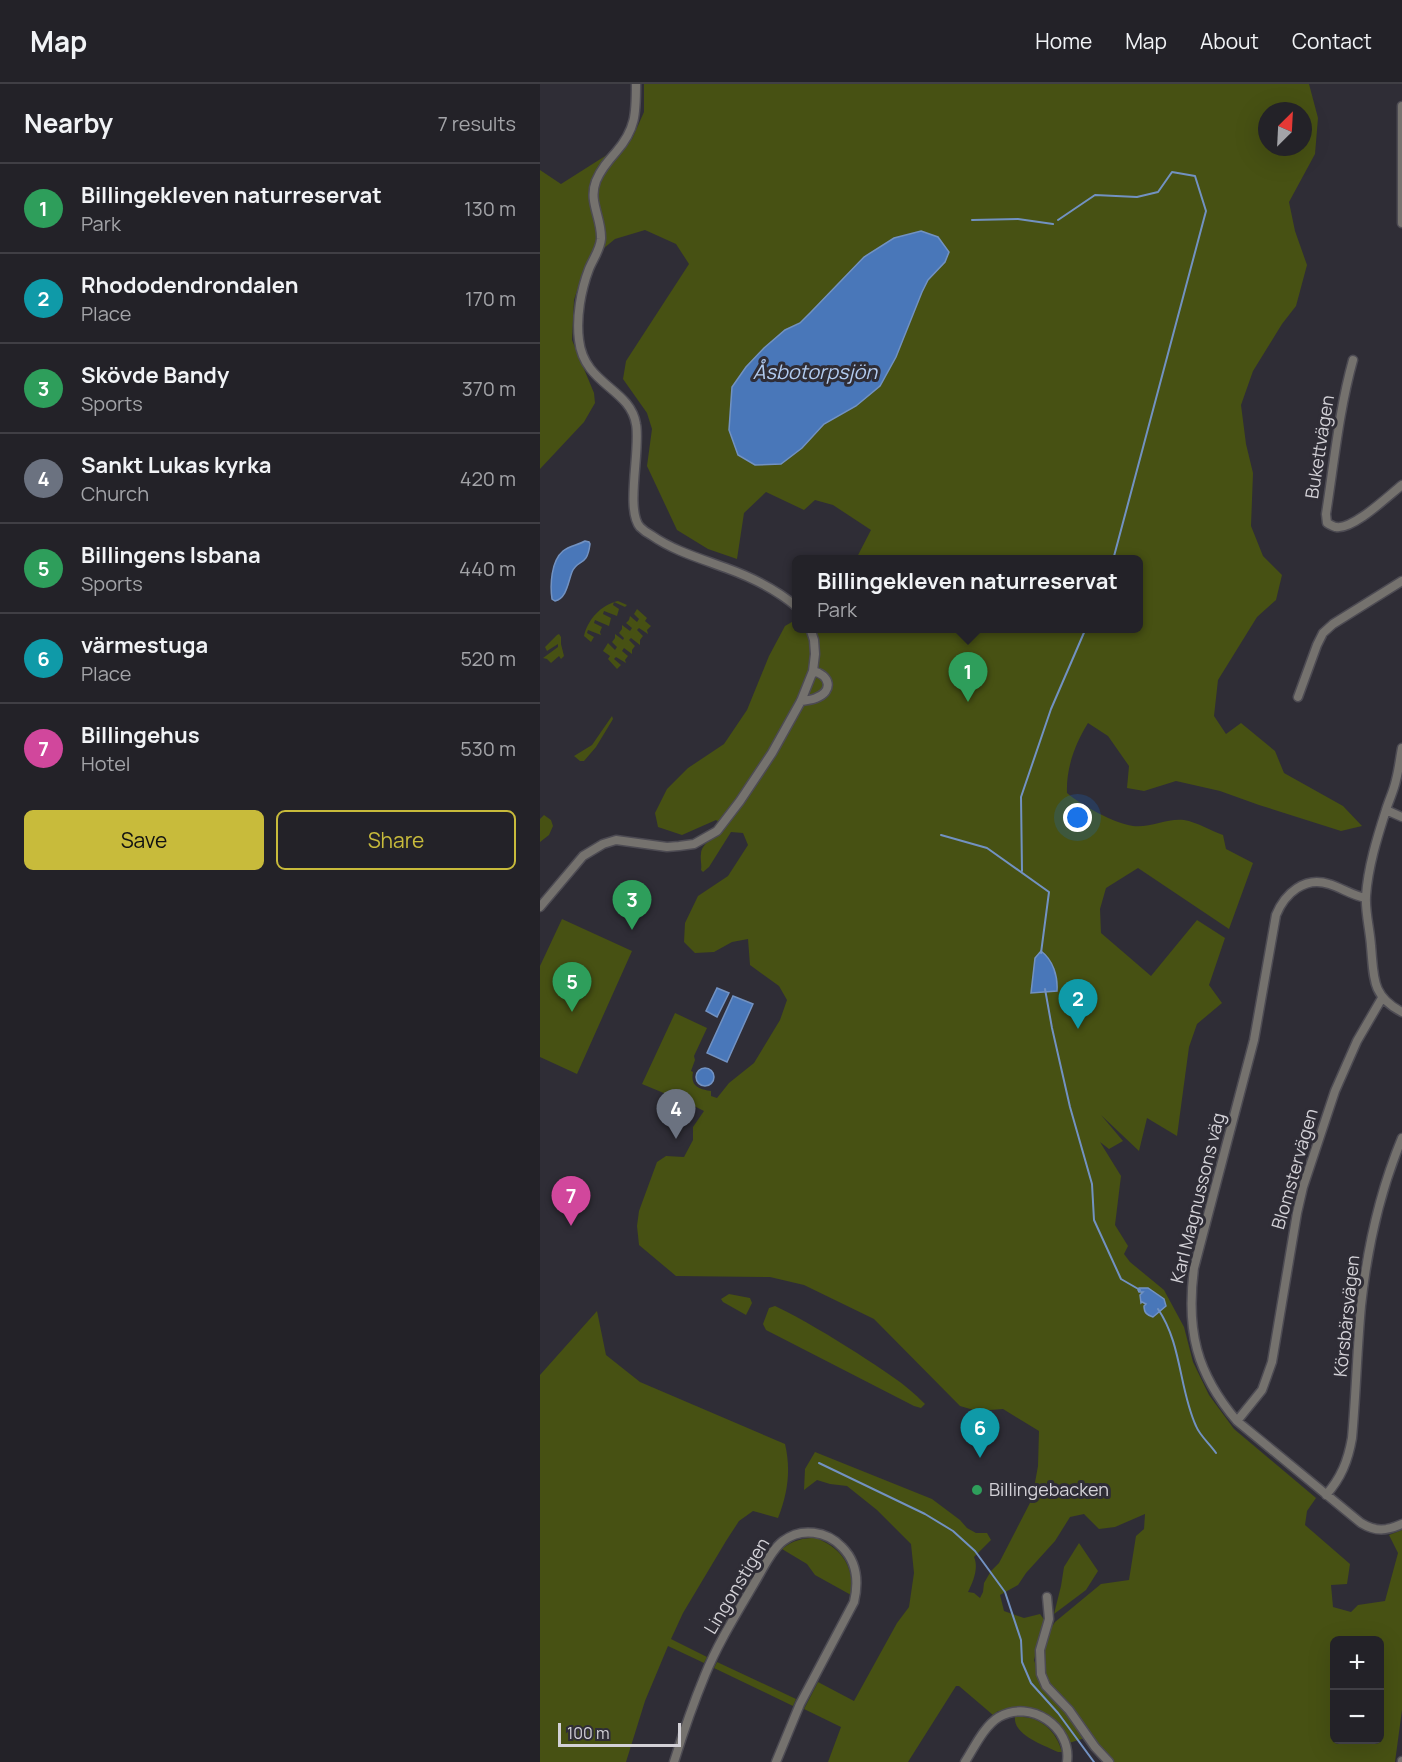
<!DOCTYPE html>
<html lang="en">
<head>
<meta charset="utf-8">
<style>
	body { margin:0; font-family:Manrope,sans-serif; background:#2b2a30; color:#f1f3f6 }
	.controls { position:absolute; right:18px; bottom:18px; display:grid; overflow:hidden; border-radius:9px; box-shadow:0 6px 24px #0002 }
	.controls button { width:54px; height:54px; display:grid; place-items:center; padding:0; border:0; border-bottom:2px solid #403f45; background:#232228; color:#f1f3f6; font:30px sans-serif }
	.compass { position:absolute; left:718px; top:18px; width:54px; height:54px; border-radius:50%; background:#232228; box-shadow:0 6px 24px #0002; rotate:24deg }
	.scale { position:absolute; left:18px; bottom:15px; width:123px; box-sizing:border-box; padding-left:6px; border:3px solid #d3d1d7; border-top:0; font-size:16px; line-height:21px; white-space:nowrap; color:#d3d1d7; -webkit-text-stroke:4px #2f2d36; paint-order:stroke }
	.you { position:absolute; left:538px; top:734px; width:21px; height:21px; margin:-15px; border:4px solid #fff; border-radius:50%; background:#1a73e8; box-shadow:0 0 0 9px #1a73e833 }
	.badge { display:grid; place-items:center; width:39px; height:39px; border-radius:50%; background:#c8bb3b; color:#fff; font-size:20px; font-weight:700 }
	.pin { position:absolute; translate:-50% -50px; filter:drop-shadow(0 2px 3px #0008) }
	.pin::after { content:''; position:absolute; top:32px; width:21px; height:18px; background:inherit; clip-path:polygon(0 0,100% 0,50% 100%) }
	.popup { position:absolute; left:252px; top:471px; width:351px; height:78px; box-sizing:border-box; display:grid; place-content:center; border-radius:9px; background:#232228; filter:drop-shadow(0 2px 4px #0005); font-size:20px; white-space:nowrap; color:#a3a4a8 }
	.popup b { font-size:22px; color:#f1f3f6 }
	.popup::after { content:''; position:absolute; left:50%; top:100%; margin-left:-12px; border:12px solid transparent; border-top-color:#232228 }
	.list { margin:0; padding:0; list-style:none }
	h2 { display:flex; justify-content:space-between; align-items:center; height:78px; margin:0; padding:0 24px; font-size:26px }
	h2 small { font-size:20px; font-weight:400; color:#a3a4a8 }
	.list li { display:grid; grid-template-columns:39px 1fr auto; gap:18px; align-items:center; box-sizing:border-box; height:90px; padding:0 24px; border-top:2px solid #403f45 }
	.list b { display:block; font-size:22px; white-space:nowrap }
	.list p { margin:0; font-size:20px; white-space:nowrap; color:#a3a4a8 }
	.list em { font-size:20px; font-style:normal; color:#a3a4a8 }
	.actions { display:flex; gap:12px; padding:18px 24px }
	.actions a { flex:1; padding:14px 0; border:2px solid #c8bb3b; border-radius:9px; text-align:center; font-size:21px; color:#c8bb3b }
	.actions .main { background:#c8bb3b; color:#111 }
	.map { position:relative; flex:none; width:862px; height:1678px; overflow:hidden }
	header { display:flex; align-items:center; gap:36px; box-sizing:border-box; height:84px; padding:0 30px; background:#232228; border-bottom:2px solid #403f45 }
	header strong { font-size:28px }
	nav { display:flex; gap:33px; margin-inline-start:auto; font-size:21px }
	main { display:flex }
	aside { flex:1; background:#232228 }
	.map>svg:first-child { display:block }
</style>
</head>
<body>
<header>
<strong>Map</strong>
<nav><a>Home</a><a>Map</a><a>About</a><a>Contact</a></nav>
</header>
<main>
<aside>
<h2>Nearby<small>7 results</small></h2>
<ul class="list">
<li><span class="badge" style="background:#2e9e5b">1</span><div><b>Billingekleven naturreservat</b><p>Park</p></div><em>130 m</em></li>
<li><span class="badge" style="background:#0f9aa8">2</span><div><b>Rhododendrondalen</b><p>Place</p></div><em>170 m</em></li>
<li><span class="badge" style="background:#2e9e5b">3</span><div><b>Skövde Bandy</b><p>Sports</p></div><em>370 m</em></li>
<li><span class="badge" style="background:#6b7280">4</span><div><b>Sankt Lukas kyrka</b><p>Church</p></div><em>420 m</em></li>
<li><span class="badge" style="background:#2e9e5b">5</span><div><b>Billingens Isbana</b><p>Sports</p></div><em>440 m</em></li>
<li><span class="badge" style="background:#0f9aa8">6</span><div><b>värmestuga</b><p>Place</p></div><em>520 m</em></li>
<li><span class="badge" style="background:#d1479c">7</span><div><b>Billingehus</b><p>Hotel</p></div><em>530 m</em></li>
</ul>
<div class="actions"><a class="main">Save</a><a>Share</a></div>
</aside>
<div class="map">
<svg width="862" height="1678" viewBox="0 0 862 1678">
	<rect width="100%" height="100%" fill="#2f2d36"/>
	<!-- green -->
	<path fill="#475113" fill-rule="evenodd" d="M104 0H769L778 34 775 70 749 118 755 147 767 181 756 222 742 240 713 287 701 321 706 360 713 389 711 442 723 472 742 491 736 516 717 533 678 596 674 632 686 650 701 639 735 667 744 689 803 722 822 742 801 747 719 721 680 707 636 697 604 707 587 704 589 682 568 652 548 639C535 660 526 684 527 709 542 722 574 739 593 742 611 744 627 734 644 736 657 738 671 747 683 751L686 765 713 779 689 845 598 784 566 804 560 825 561 849 611 892 657 836 685 854 669 901 682 919 657 940 649 963 637 1052 607 1034 599 1067 561 1031 583 1057 569 1065 560 1058 581 1092 575 1141 588 1162 584 1170 590 1178 624 1206 644 1243 653 1278 669 1311 694 1345 776 1414 767 1427 765 1441 810 1480 807 1500 791 1501 793 1523 811 1528 818 1521 845 1517 858 1469 849 1451 862 1446V1626L855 1678H573L568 1674 507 1598 503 1590V1564L508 1549 515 1538 561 1500 589 1496 596 1452 604 1445 605 1430 575 1443 559 1445 544 1430 530 1433 515 1457 486 1489 478 1501 460 1511 464 1527 484 1534 500 1530 505 1537 494 1576 504 1607 524 1625 545 1654 529 1659C519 1640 507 1622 482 1624 474 1624 466 1628 458 1627L453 1631 419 1602H416L368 1678H288L301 1643 264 1625 278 1598 314 1617 357 1539 369 1523 374 1489 371 1460 337 1426 307 1402 290 1400 277 1396 264 1406 265 1385 275 1368 392 1415 420 1436 427 1444 436 1449H447L451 1456 434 1473C439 1484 433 1498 428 1508L434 1509 440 1514 443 1508 444 1499 451 1487 459 1479 492 1415 498 1382 499 1347 463 1325 437 1327 420 1322 334 1235 264 1201 230 1193 136 1192 99 1161 97 1142 99 1127 117 1078 126 1072 144 1073 153 1056V1043L164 1027 152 1021 150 1024 130 1015 131 1012 102 1000 135 929 167 944 154 972 155 976 151 987 153 988C150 1003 160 1005 171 1007V1012L177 1014 189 999 214 979 240 936 247 916 239 902 210 881 208 855 192 858 174 868 155 869 144 858 145 839 158 812 188 792 208 761 203 749 191 748 169 783 163 788 161 786C162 780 160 775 161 770 161 759 178 751 185 742L176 736 142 751 118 743 115 729 127 705 148 684 184 660 207 626 229 572 245 542 257 535V544H599V476L316 475 331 446 293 421 275 416 264 426 226 408 204 429 197 475 168 465 137 446 107 382 112 345 107 329 83 295 86 277 149 180 136 160 105 146 75 155 46 179 34 216 32 256 54 309 55 319 44 338 0 385V86L21 100 92 55 104 28ZM727 27H763V63H727ZM354 154 405 178 388 196 382 208 356 273 316 322 284 340 262 364 193 309 192 303 206 283 245 246 260 239 272 228 324 173ZM794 1556H840V1656H794Z
		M78 517 87 521 85 523 74 518 73 521 79 525 77 532 64 527 63 530 71 534 69 542 55 536 54 539 62 543 60 548 61 551 48 546 47 549 54 553 51 558 44 552C48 535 61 521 78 517Z
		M97 525 107 534 105 537 111 542 107 546 108 550 99 544 97 546 103 552 100 556V561L91 554 89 556 95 562 92 566V570L84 564 82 567 88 572 85 576 86 579 76 573 74 575 81 581 77 585 68 575 70 572 63 567 68 559 75 566 77 563 72 558 75 554V550L83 556 84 554 79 549 82 545V541L90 547 92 544 86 539 89 536 90 532 97 538 99 535 94 530Z
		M19 550 21 553V560L24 572 21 575 19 572 11 579 7 575 3 574 18 563V560L7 567 5 563 17 551Z
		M72 632 73 635 56 663 44 677H40L34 672 52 661Z
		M4 731 11 736 13 742 9 751 0 758V735Z
		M22 835 92 867 37 990 0 973V882Z
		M189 1210 210 1214 212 1219 206 1231 183 1218 181 1215Z
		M235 1222C264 1236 290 1252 317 1269 341 1285 365 1299 385 1320L381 1324 374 1322 226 1246 223 1240 229 1224Z
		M57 1227 66 1271 100 1298 245 1360C251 1385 248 1409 238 1434L213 1427 199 1437 186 1457 143 1529 131 1555 167 1573 164 1579 128 1562 105 1617 86 1678H0V1291Z
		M276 1454C302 1464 315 1484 311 1511L275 1491 267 1480 242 1465C253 1456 263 1454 276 1454Z
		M539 1459 558 1487 546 1506 514 1530 521 1502 524 1483Z
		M177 1578 256 1615 253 1622 174 1584Z
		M475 1633C499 1631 516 1646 522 1668H518C504 1661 473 1651 475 1633Z"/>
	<!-- water -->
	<path fill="#4977b9" stroke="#7292c2" stroke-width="1.5" d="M381 147 398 153 409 168 405 178 388 196 382 208 356 273 340 302 316 322 284 340 262 364 241 380 215 381 198 371 189 346 192 303 206 283 224 264 245 246 260 239 271 228 324 173 354 154Z
		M45 457 49 458 50 460C47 484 38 474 32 488 28 498 27 514 15 517L12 515C10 501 11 477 23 467 29 462 38 461 45 457Z
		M501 867C513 876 518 892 517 907L491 909 495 874Z
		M177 904 189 909 177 933 166 927Z
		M193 912 213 920 187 978 167 969Z
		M156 993a9 9 0 1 1 18 0a9 9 0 1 1-18 0Z
		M599 1204H608L624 1215 626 1222 613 1233C607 1231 604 1229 604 1222L606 1220 602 1218 601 1219 600 1211 603 1208H599L598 1206Z"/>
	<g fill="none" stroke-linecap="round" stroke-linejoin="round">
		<!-- stream -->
		<path stroke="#7292c2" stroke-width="2" d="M432 136 478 135 513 140
			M518 136 555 111 597 113 618 108 632 88 655 92 666 127 573 476
			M401 751 447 764 509 808 501 869
			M482 787 481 713 511 625 546 544
			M505 905 512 944 530 1023 552 1100 554 1136 581 1195 600 1206
			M618 1225C642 1260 639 1305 656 1342 660 1352 670 1360 676 1369
			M279 1379 385 1430 413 1447 435 1467 465 1508 481 1556 482 1578 491 1599 518 1629 554 1678"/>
		<!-- minor casing -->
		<g stroke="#4d4b53" stroke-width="11">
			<path id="minor" d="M96 0C96 29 96 45 76 68 68 77 61 85 56 97 48 118 62 134 61 155 60 166 53 175 49 185 41 206 36 233 39 256 44 301 90 304 96 340 101 364 85 426 100 443 103 446 107 449 111 451 134 467 159 474 186 484 211 493 236 505 257 523
				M862 22V139
				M813 276C799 326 794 379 786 430L787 439C789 440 794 443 796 443 813 446 848 412 862 401
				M758 613 777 561 783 549 793 540 862 497
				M261 617C266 616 272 616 276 614 294 607 290 591 273 587
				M862 664C860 674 859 685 856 696 854 706 849 716 846 726 837 754 828 783 826 812 825 828 830 846 831 862 834 893 831 912 862 928
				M846 726 862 733
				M826 814C813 812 802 804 789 800 765 792 745 809 736 831L714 956 654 1184C646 1246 656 1289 697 1337L821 1439C836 1448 846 1447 862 1440
				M0 823 43 772 63 760 76 756 127 763 139 762 154 760 177 747 200 717 232 669 261 617 273 587 275 570 274 556 270 544
				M697 1337 722 1306 732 1278 757 1129 763 1103 795 1007 817 957 842 914
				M786 1411C801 1394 808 1377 812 1354 816 1310 817 1266 821 1222 827 1165 840 1107 862 1054
				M507 1513 509 1535 500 1566 501 1590 506 1602 529 1626 555 1663 569 1678
				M134 1678C143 1649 153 1620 165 1591 178 1559 197 1529 215 1498 223 1485 231 1466 243 1457 261 1443 287 1447 302 1463 317 1478 319 1497 314 1518L260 1620 236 1678
				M425 1678C434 1664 444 1642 459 1633 491 1615 532 1643 527 1678
				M862 1678V1677"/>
		</g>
		<!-- minor -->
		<use href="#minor" stroke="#75726e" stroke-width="8"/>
	</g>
	<!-- markers -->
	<circle fill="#2e9e5b" stroke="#2f2d36" stroke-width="2" cx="437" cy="1406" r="6"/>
	<g text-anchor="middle" stroke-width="6" stroke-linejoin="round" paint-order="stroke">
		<!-- street labels -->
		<g font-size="18" fill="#d3d1d7" stroke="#2f2d36">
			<text transform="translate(780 363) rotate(-81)" y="6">Bukettvägen</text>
			<text transform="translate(755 1085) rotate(-74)" y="6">Blomstervägen</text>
			<text transform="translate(658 1114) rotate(-76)" y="6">Karl Magnussons väg</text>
			<text transform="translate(807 1232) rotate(-84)" y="6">Körsbärsvägen</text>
			<text transform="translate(197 1502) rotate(-59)" y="6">Lingonstigen</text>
		</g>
		<!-- poi labels -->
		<g font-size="18" fill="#d3d1d7" stroke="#2f2d36" text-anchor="start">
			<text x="449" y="1412">Billingebacken</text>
		</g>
		<!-- water labels -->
		<g font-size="20" font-style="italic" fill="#b2cbef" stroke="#2f2d36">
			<text x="275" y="295">Åsbotorpsjön</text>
		</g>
	</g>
</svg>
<div class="controls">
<button>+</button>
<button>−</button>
</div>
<svg class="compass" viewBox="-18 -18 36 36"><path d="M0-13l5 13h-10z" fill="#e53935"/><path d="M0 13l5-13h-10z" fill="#a3a4a8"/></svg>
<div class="scale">100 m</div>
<div class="you"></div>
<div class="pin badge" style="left:428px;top:618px;background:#2e9e5b">1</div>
<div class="popup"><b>Billingekleven naturreservat</b>Park</div>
<div class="pin badge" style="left:538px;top:945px;background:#0f9aa8">2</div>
<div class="pin badge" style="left:92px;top:846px;background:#2e9e5b">3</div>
<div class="pin badge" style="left:136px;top:1055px;background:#6b7280">4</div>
<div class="pin badge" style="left:32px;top:928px;background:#2e9e5b">5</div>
<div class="pin badge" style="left:440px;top:1374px;background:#0f9aa8">6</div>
<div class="pin badge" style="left:31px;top:1142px;background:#d1479c">7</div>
</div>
</main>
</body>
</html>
